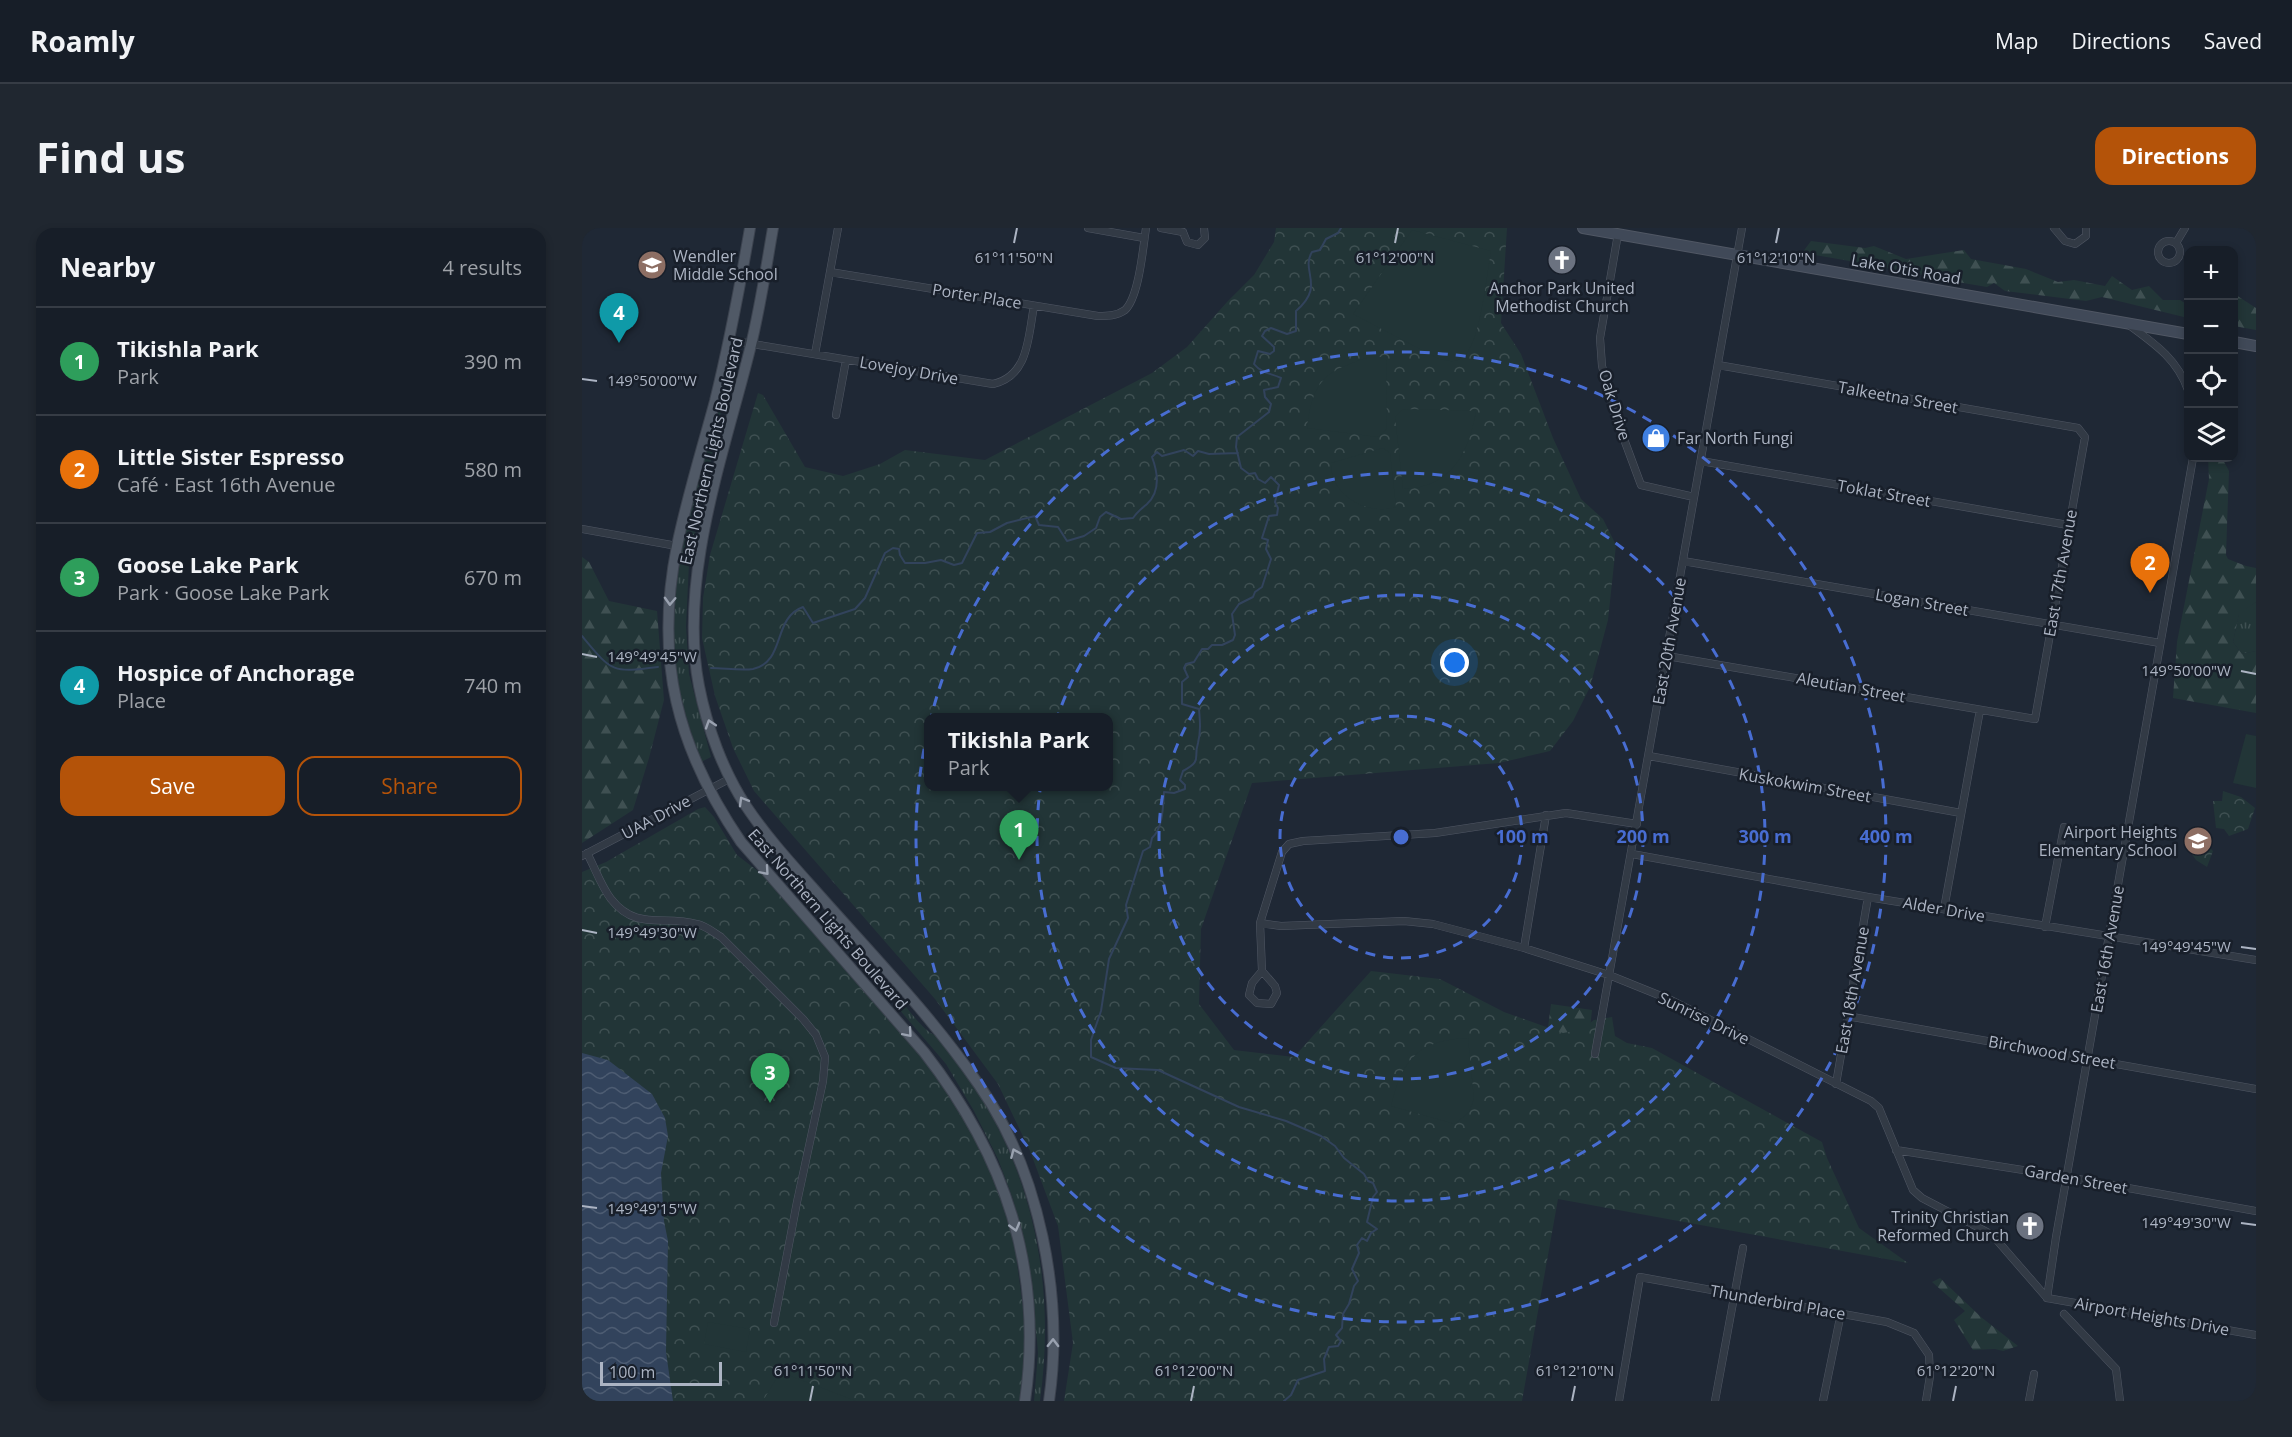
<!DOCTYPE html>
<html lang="en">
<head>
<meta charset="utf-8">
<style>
	body { margin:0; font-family:"Open Sans",sans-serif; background:#202730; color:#f1f3f6 }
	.controls { position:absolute; right:18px; top:18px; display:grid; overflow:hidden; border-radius:12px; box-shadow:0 3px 9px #0003 }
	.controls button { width:54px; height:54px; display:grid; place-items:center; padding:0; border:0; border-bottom:2px solid #363c45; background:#171e28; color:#f1f3f6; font:30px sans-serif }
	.scale { position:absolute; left:18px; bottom:15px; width:122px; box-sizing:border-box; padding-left:6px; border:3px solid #acb4c3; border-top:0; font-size:16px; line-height:21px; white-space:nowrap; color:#acb4c3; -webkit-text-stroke:4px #181f2a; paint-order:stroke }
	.you { position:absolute; left:873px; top:435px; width:21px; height:21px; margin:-15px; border:4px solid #fff; border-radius:50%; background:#1a73e8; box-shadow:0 0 0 9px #1a73e833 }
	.badge { display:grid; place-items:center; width:39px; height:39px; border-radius:50%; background:#b45309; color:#fff; font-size:20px; font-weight:700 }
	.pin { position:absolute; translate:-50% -50px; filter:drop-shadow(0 2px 3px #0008) }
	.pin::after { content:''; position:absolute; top:32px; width:21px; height:18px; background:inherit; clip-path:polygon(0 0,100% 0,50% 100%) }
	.popup { position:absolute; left:342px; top:485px; width:189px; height:78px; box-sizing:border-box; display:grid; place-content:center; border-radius:12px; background:#171e28; filter:drop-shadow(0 2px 4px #0005); font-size:20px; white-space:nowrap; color:#9ea2a8 }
	.popup b { font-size:22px; color:#f1f3f6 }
	.popup::after { content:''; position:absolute; left:50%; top:100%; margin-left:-12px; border:12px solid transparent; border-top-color:#171e28 }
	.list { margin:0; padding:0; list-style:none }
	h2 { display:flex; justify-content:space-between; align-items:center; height:78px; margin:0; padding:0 24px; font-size:26px }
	h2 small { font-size:20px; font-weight:400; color:#9ea2a8 }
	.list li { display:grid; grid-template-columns:39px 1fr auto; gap:18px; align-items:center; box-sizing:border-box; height:108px; padding:0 24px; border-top:2px solid #363c45 }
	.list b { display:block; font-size:22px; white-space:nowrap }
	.list p { margin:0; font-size:20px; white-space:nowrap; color:#9ea2a8 }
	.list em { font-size:20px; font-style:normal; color:#9ea2a8 }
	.actions { display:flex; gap:12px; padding:18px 24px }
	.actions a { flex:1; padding:14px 0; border:2px solid #b45309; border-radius:18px; text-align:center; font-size:21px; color:#b45309 }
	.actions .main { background:#b45309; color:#fff }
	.icon { flex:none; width:33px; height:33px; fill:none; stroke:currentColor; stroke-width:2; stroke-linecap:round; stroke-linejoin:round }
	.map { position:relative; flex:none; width:1674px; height:1173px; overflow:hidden; border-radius:18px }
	header { display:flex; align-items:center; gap:36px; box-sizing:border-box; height:84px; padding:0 30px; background:#171e28; border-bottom:2px solid #363c45 }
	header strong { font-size:28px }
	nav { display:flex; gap:33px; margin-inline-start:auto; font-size:21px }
	.intro { display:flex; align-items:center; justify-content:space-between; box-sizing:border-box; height:144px; padding:0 36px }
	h1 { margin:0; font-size:42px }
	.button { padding:15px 27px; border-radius:18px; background:#b45309; color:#fff; font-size:21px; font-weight:700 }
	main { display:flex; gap:36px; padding:0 36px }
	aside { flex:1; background:#171e28; border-radius:18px; box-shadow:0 3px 9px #0003 }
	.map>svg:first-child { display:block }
</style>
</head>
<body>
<header>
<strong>Roamly</strong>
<nav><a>Map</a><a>Directions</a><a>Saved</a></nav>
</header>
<div class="intro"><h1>Find us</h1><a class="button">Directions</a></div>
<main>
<aside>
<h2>Nearby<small>4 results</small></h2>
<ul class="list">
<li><span class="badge" style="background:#2e9e5b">1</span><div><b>Tikishla Park</b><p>Park</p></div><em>390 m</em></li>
<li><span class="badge" style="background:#e8710a">2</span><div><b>Little Sister Espresso</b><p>Café · East 16th Avenue</p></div><em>580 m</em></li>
<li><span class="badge" style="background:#2e9e5b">3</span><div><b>Goose Lake Park</b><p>Park · Goose Lake Park</p></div><em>670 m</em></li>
<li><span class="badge" style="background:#0f9aa8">4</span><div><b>Hospice of Anchorage</b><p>Place</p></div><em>740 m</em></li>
</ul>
<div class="actions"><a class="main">Save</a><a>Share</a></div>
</aside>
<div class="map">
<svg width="1674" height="1173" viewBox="0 0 1674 1173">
	<defs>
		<pattern id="grass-tufts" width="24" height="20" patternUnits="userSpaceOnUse" patternTransform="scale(1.5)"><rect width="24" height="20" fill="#223537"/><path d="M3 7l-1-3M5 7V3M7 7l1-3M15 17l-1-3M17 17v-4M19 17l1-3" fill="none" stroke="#3f5052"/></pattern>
		<pattern id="forest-firs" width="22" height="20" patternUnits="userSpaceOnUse" patternTransform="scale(1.5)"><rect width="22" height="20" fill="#223537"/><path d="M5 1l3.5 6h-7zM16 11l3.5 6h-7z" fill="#3f5052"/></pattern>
		<pattern id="park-crowns" width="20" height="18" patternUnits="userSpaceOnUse" patternTransform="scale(1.5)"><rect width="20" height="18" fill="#223537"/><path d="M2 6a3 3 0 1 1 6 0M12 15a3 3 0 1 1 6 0" fill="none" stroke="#3f5052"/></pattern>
		<pattern id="water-waves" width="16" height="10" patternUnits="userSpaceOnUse" patternTransform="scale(1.5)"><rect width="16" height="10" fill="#32435c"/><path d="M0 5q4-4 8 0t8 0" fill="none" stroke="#4d5c72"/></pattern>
	</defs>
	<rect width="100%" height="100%" fill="#1f2835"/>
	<!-- grass -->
	<path fill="url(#grass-tufts)" d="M142 145 147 146 107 335 104 398 107 446 129 529 119 534C110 506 100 479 95 450 76 354 118 238 142 145Z
		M1674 374V423L1660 426 1651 414 1657 385Z
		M318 772C327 782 336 795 346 803 349 806 354 807 357 810 368 820 376 836 384 847 452 942 474 1059 458 1173H452L456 1125 455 1113 443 1017 431 971 416 931 392 883 364 836 316 780Z"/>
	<!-- forest -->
	<path fill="url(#forest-firs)" d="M1229 13 1283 20 1292 18 1324 31 1382 22 1389 31 1444 41 1476 54 1492 52 1523 58 1530 48 1550 62 1567 58 1581 72H1598L1606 77V90L1520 69 1504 73 1423 63 1412 55 1405 59C1343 49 1282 34 1220 25Z
		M1654 67 1674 80V102L1652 98V70Z
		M1626 230H1640L1647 243 1644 327 1646 331 1664 338 1674 340V374L1657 386 1651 414 1660 426 1674 423V485L1591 470 1595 414 1627 251Z
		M0 329 7 334 27 373 75 383 82 472 67 530 51 582 0 615Z
		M969 776 1010 782 1008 801 964 815Z
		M1358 1050 1399 1089 1436 1118 1421 1123 1413 1121 1391 1122 1372 1092 1383 1083 1350 1054Z"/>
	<!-- park -->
	<path fill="url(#park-crowns)" fill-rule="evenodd" d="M694 0H925L919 95 939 126 971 210 999 271 1021 291 1034 317 1026 392 1008 459 991 493 968 523 917 535 670 555 619 701 617 776 652 822 712 829 789 743 858 751 922 784 981 805 998 802 1012 792 1030 789 1033 808 1045 815 1070 820 1240 914 1245 930 1277 1000 1326 1035 976 971 940 1173H482L491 1115 476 998 448 923 416 856 353 771 172 563 151 520 133 468 120 410 121 370 128 327 176 165 181 167 223 239 261 248 298 236 323 222 403 232 570 145 605 119 645 74 672 47 692 14ZM347 490H527V558H347Z
		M1641 563 1659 569 1673 580 1666 601 1647 608 1642 601 1634 600 1631 573H1640Z
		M123 579 132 589 155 627 185 650 339 826 382 886 415 956 432 1013 444 1102 442 1143 438 1173H0V644L24 634 116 581Z
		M1612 604 1623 609 1625 617 1631 623 1625 639 1614 632 1607 622 1612 620Z"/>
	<!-- pitch -->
	<path fill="#223537" d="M830 2 909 23C905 45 898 116 882 128 874 136 865 133 855 130L771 86Z
		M788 129H804L805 201 796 209 725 200C731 152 743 143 788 129Z
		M821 181 894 183C887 225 869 260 821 261L813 189Z
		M801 220 808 225 814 279C786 288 748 268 749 235Z
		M1664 506 1674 508V560L1651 555Z
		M886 810 892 871 887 884 873 896 809 878C820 831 837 812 886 810Z
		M126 1094 168 1101 164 1124 122 1116Z
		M198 1144 274 1173H181Z"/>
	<!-- water -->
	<path fill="url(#water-waves)" d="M0 825 26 832 70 866 83 890 86 908 79 945 82 993 86 1013 84 1124 91 1173H0Z"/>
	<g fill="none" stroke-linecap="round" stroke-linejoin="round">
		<!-- stream -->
		<path stroke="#32435c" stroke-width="2" d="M0 408C30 444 29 445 76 439
			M129 440C142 440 159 443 171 441 204 434 190 390 221 379L231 395 273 381 283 370 303 325 311 320 317 321 318 327 323 335H343L359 332 372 337 380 335 395 305 408 304 425 295 453 288 457 297 476 299 485 313 502 308 514 300 518 289 524 284 539 291 551 290C555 284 559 281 565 276 578 264 576 245 570 229L575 224 580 228 602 222 611 228 616 223 627 226 656 225
			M702 1173 709 1167 716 1152 743 1143 742 1131 747 1119 756 1118 759 1113 754 1107 760 1100 761 1086 767 1076 772 1058 776 1053 770 1041 777 1025 775 1017 780 1010 785 1013 789 1005 795 1001 785 994 791 969 795 964 791 955 786 953 782 946 762 930 753 918 739 908 704 893 657 879 576 842 534 840 509 829V812L519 783 527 731 546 690 544 677 561 623 568 619 570 610C581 600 581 579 582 564L592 565 603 561V557L598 552 601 543C621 532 611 531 616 515 619 503 618 493 617 481L600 476V454L606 449 602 440 604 436 612 434 620 421H626L630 417H640L651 412 653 407 650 386 657 376 671 369 673 364 680 359 689 331 684 321 686 312 680 310 687 288 695 287 696 280 693 274 697 257 689 249 683 255 676 251 673 245 667 246 659 240 654 219 655 209 687 184 689 176 683 169 682 162 696 159 699 150C689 145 680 146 672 136L676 123 688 126 692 123V119L680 108 683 103 689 100 705 106 714 103V83C744 58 718 43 730 24L738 22 744 11 756 5 759 0"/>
		<!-- street casing -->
		<g stroke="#505764" stroke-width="8">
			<path id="street" d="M506 0 562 10
				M579 0 601 4
				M1472 0 1483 13 1493 16 1504 8V0
				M601 4 605 14 616 17 623 10 622 0
				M1036 6 1018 110 1020 138 1033 187 1059 257 1112 269
				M1576 24a11 11 0 1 1 22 0a11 11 0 1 1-22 0Z
				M1594 15 1603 0
				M248 44 516 88C525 88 535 88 543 82 557 69 561 20 564 0
				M1547 97C1573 116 1595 131 1606 162
				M147 112 411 156C447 148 446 109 452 78
				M233 126 256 0
				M254 187 264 132
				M1119 233 1486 297
				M0 301 95 318
				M1101 333 1578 415
				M1085 428 1453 491 1503 209 1496 200 1136 137
				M1067 528 1379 585
				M5 625C13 640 19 658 29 671 55 704 82 686 115 696 124 698 131 704 139 709L221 791 234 807 243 829 241 853 215 974 192 1095
				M1050 626 1286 669 1674 732
				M0 628 149 550
				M1362 681 1398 482
				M678 695 699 698 822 693 851 696 942 720 1027 747 1089 772 1289 873 1297 880 1331 962 1340 970 1405 1004 1413 1010 1465 1070
				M1463 699 1482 599
				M942 720 964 587
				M680 743 693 758 695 765 689 776 675 775 667 767 670 755 680 743 678 695 700 624 707 616 721 613 853 605 984 585 1055 596
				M1265 788 1674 861
				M1013 826 1160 0
				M1254 856 1286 669
				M1314 922 1485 949 1674 983
				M1465 1070 1474 1009 1611 230
				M1465 1070 1674 1107
				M1482 1086 1534 1141 1538 1173
				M1037 1173 1058 1049 1305 1094 1332 1105 1347 1127 1348 1148 1344 1173
				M1133 1173 1161 1020
				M1241 1173 1259 1085
				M1447 1173 1452 1146"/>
		</g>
		<!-- secondary casing -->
		<g stroke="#505764" stroke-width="12">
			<path id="secondary" d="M1001 0 1606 106
				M1652 114 1674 118"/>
		</g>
		<!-- primary casing -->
		<g stroke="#3c434f" stroke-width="12">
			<path id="primary" d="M168 0C158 58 147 116 133 173 120 221 105 269 95 318 72 432 95 520 159 614L342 824C423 928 462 1041 443 1173
				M191 0C184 40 178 81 168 121 142 226 96 350 117 458 125 499 141 543 164 578 188 614 219 646 247 678 299 736 353 793 397 857 458 944 482 1069 467 1173"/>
		</g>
		<!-- street -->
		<use href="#street" stroke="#323a45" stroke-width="7"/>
		<!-- secondary -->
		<use href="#secondary" stroke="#404958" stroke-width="10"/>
		<!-- primary -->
		<use href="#primary" stroke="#505966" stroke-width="10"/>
	</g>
	<!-- one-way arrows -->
	<defs><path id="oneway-chevron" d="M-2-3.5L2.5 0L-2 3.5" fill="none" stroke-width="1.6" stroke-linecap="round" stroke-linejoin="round" transform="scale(1.5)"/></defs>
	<g stroke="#9aa2b0">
		<use href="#oneway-chevron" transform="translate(88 373) rotate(92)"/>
		<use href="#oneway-chevron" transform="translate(128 496) rotate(-108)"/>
		<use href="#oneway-chevron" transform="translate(161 573) rotate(-120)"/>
		<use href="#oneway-chevron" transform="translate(183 643) rotate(49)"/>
		<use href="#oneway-chevron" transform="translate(326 805) rotate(49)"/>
		<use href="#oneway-chevron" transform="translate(433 925) rotate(-113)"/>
		<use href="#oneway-chevron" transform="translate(433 999) rotate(75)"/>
		<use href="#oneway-chevron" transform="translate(471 1115) rotate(-89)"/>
	</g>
	<!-- ticks -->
	<path fill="none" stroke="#acb4c3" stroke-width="2" d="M432 15 435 0M813 15 816 0M1194 15 1197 0M0 151 15 153M0 426 15 429M1659 443 1674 446M0 702 15 705M1659 719 1674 721M0 978 15 980M1659 995 1674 997M228 1173 231 1158M609 1173 612 1158M990 1173 993 1158M1371 1173 1374 1158"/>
	<!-- distance rings -->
	<g fill="none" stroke="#486dd2" stroke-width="3" stroke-dasharray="10 8">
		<circle cx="819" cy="609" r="121"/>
		<circle cx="819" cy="609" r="242"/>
		<circle cx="819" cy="609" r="364"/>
		<circle cx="819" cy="609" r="485"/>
	</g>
	<!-- icons -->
	<defs>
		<g id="church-disc" transform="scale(1.5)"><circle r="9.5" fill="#6b7280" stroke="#181f2a"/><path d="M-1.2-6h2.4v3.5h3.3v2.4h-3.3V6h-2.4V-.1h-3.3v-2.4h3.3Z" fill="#fff"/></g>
		<g id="school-disc" transform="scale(1.5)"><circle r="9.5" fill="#8d6e63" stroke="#181f2a"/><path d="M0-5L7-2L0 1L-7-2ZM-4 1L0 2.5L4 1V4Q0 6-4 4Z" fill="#fff"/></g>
		<g id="shop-disc" transform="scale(1.5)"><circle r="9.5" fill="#3f7fe0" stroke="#181f2a"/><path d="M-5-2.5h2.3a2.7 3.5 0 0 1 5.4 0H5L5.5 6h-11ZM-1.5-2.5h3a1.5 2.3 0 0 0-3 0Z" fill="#fff"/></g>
	</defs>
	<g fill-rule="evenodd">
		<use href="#church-disc" x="980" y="32"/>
		<use href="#school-disc" x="70" y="37"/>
		<use href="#shop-disc" x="1074" y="210"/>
		<use href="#school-disc" x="1616" y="613"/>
		<use href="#church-disc" x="1448" y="998"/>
	</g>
	<g text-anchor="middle" stroke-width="5" stroke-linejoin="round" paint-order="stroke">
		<!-- poi labels -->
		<g font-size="16" fill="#acb4c3" stroke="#181f2a" text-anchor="start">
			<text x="91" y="34">Wendler<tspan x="91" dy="18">Middle School</tspan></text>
			<text x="980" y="66" text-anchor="middle">Anchor Park United<tspan x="980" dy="18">Methodist Church</tspan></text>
			<text x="1095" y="216">Far North Fungi</text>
			<text x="1595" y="610" text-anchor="end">Airport Heights<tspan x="1595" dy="18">Elementary School</tspan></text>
			<text x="1427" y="995" text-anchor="end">Trinity Christian<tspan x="1427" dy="18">Reformed Church</tspan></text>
		</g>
		<!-- street labels -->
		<g font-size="16" fill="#acb4c3" stroke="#181f2a">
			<text transform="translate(1324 41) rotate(10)" y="6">Lake Otis Road</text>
			<text transform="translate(395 68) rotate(9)" y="6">Porter Place</text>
			<text transform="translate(327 142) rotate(10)" y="6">Lovejoy Drive</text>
			<text transform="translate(1316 169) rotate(10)" y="6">Talkeetna Street</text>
			<text transform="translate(1033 177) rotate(73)" y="6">Oak Drive</text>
			<text transform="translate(129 223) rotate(-77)" y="6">East Northern Lights Boulevard</text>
			<text transform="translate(1302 265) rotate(10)" y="6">Toklat Street</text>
			<text transform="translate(1478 345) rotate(-80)" y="6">East 17th Avenue</text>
			<text transform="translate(1340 374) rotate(10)" y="6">Logan Street</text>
			<text transform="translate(1087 413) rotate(-80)" y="6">East 20th Avenue</text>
			<text transform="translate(1269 459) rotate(10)" y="6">Aleutian Street</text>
			<text transform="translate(1223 557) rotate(10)" y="6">Kuskokwim Street</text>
			<text transform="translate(74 589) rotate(-28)" y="6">UAA Drive</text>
			<text transform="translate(1362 681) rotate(10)" y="6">Alder Drive</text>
			<text transform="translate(246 691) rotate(49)" y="6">East Northern Lights Boulevard</text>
			<text transform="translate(1525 721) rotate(-80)" y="6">East 16th Avenue</text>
			<text transform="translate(1270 762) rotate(-80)" y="6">East 18th Avenue</text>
			<text transform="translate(1122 790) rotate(26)" y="6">Sunrise Drive</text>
			<text transform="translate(1470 824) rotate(10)" y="6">Birchwood Street</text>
			<text transform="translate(1494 951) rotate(10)" y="6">Garden Street</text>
			<text transform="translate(1196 1074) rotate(10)" y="6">Thunderbird Place</text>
			<text transform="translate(1570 1088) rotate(10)" y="6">Airport Heights Drive</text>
		</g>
	</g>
	<g font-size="15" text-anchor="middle" fill="#acb4c3" stroke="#181f2a" stroke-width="5" stroke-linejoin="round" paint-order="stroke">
		<text x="432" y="35">61°11'50"N</text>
		<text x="813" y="35">61°12'00"N</text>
		<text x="1194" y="35">61°12'10"N</text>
		<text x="70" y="158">149°50'00"W</text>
		<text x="70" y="434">149°49'45"W</text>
		<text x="1604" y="448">149°50'00"W</text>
		<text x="70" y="710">149°49'30"W</text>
		<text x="1604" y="724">149°49'45"W</text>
		<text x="70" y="986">149°49'15"W</text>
		<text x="1604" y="1000">149°49'30"W</text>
		<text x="231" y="1148">61°11'50"N</text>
		<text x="612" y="1148">61°12'00"N</text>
		<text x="993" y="1148">61°12'10"N</text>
		<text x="1374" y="1148">61°12'20"N</text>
	</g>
	<circle cx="819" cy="609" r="9" fill="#486dd2" stroke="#181f2a" stroke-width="3"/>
	<g font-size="18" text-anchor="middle" font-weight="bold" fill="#486dd2" stroke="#181f2a" stroke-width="5" stroke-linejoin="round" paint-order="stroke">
		<text x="940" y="615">100 m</text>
		<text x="1061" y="615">200 m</text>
		<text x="1183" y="615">300 m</text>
		<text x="1304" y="615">400 m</text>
	</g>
</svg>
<div class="controls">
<button>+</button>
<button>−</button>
<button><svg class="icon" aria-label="locate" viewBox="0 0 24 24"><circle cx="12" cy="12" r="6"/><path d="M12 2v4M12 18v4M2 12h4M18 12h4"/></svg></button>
<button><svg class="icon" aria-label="layers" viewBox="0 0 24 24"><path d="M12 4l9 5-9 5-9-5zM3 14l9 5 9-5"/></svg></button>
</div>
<div class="scale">100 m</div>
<div class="you"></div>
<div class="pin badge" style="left:437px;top:632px;background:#2e9e5b">1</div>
<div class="popup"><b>Tikishla Park</b>Park</div>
<div class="pin badge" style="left:1568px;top:365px;background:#e8710a">2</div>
<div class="pin badge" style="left:188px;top:875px;background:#2e9e5b">3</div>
<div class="pin badge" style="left:37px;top:115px;background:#0f9aa8">4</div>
</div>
</main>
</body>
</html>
